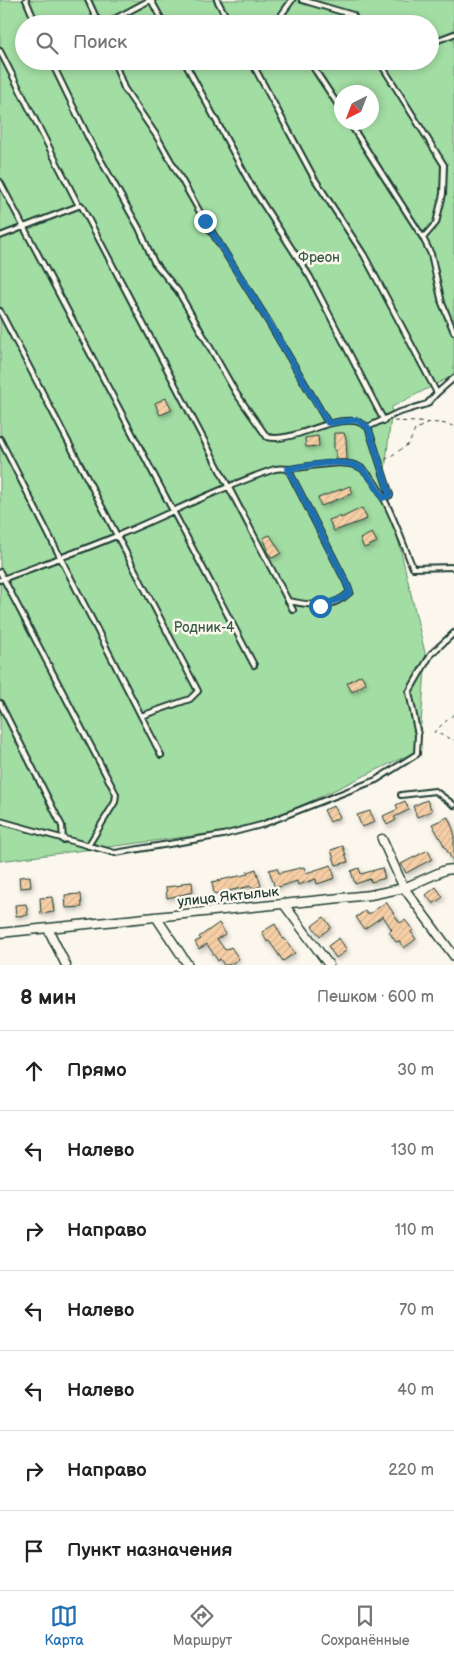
<!DOCTYPE html>
<html lang="ru">
<head>
<meta charset="utf-8">
<style>
	body { margin:0; font-family:"Balsamiq Sans",sans-serif; background:#f2f2f2; color:#222 }
	.compass { position:absolute; left:334px; top:85px; width:45px; height:45px; border-radius:50%; background:#fff; box-shadow:0 2px 8px #0003; rotate:222deg }
	.stop { position:absolute; width:15px; height:15px; margin:-11px; border:4px solid #1f6fb2; border-radius:50%; background:#fff }
	.stop.end { background:#1f6fb2; border-color:#fff; box-shadow:0 1px 5px #0008 }
	.list { margin:0; padding:0; list-style:none }
	h2 { display:flex; justify-content:space-between; align-items:center; height:65px; margin:0; padding:0 20px; font-size:21px }
	h2 small { font-size:16px; font-weight:400; color:#767676 }
	.list li { display:grid; grid-template-columns:32px 1fr auto; gap:15px; align-items:center; box-sizing:border-box; height:80px; padding:0 20px; border-top:1px solid #e0e0e0 }
	.list b { display:block; font-size:19px; white-space:nowrap }
	.list em { font-size:16px; font-style:normal; color:#767676 }
	.icon { flex:none; width:28px; height:28px; fill:none; stroke:currentColor; stroke-width:2; stroke-linecap:round; stroke-linejoin:round }
	.map { position:relative; flex:none; width:454px; height:965px; overflow:hidden }
	.search { position:absolute; background:#fff; box-shadow:0 2px 8px #0003; left:15px; right:15px; top:15px; height:55px; display:flex; align-items:center; gap:12px; box-sizing:border-box; padding:0 18px; border-radius:28px; color:#767676; font-size:19px }
	.sheet { height:625px; background:#fff }
	nav { display:flex; justify-content:space-around; align-items:center; box-sizing:border-box; height:70px; border-top:1px solid #e0e0e0; background:#fff; font-size:14px; color:#767676 }
	nav a { display:grid; justify-items:center; gap:2px }
	nav .on { color:#1f6fb2 }
	.map>svg:first-child { display:block }
</style>
</head>
<body>
<div class="map">
<svg width="454" height="965" viewBox="0 0 454 965">
	<defs>
		<pattern id="building-hatch" width="6" height="6" patternUnits="userSpaceOnUse" patternTransform="scale(1.25)"><rect width="6" height="6" fill="#f7cfa6"/><path d="M-1 1l2-2M0 6l6-6M5 7l2-2" fill="none" stroke="#d3b390"/></pattern>
		<filter id="shadow"><feDropShadow dx="1.5" dy="2.5" stdDeviation="2.5" flood-color="#0004"/></filter>
	</defs>
	<rect width="100%" height="100%" fill="#fbf7ec"/>
	<filter id="ink" filterUnits="userSpaceOnUse"><feTurbulence type="fractalNoise" baseFrequency=".02" numOctaves="2"/><feDisplacementMap in="SourceGraphic" scale="10" xChannelSelector="R" yChannelSelector="G"/><feConvolveMatrix kernelMatrix="1 2 1 2 8 2 1 2 1" color-interpolation-filters="sRGB"/></filter>
	<g filter="url(#ink)">
		<!-- green -->
		<path fill="#a2dda3" stroke="#608d6c" fill-rule="evenodd" d="M0 0H454V375L392 407 384 480 426 657 419 750 254 828 0 861ZM24 24H430V61H24ZM342 92H372V122H342Z"/>
		<!-- building -->
		<path fill="url(#building-hatch)" stroke="#1f3d34" filter="url(#shadow)" d="M166 398 172 410 160 415 155 403Z
			M334 433H344L346 439 347 460H336V450H334Z
			M318 436 319 446 306 447 305 438Z
			M350 486 353 493 321 506 318 498Z
			M362 508 367 519 334 531 329 520 340 516 341 518Z
			M372 533 377 542 364 548 360 539Z
			M270 535 281 553 272 558 266 550 268 549 263 538Z
			M361 675 366 683 352 692 347 683Z
			M427 800 432 811 417 817 413 806Z
			M405 801 409 810 394 817 396 820 387 825 383 816 398 809 396 805Z
			M334 806 340 817 330 822 324 810Z
			M370 811 375 822 362 827 357 815Z
			M448 817 454 832V863L432 824Z
			M343 846 348 862 336 865 331 850Z
			M428 850 432 859 406 873 401 864Z
			M331 865 335 878 317 884 316 879 298 885 297 881 275 888 269 870 277 868 279 873 304 867 306 873Z
			M359 868 361 874 382 868 385 878 371 882 370 879 355 884 351 871Z
			M256 869 261 886 252 889 251 886 214 894 212 882 248 874 247 872Z
			M30 876 31 887 20 888 19 877Z
			M192 882 193 892 167 898 166 887 182 885V883Z
			M436 887 443 897 433 904 426 895Z
			M81 894 82 907 66 908 65 895Z
			M52 897 54 912 41 914 40 898Z
			M386 902 400 923 405 920 413 930 411 932 416 939 404 948 399 941 396 942 389 932 392 930 383 916 364 929 356 917 365 911 367 914 371 913Z
			M26 904 28 915 16 916 15 905Z
			M324 917 331 927 320 936 312 926Z
			M219 923 225 934 217 939 225 950 231 947 239 959 229 965H224L220 959 218 961 207 944 199 949 195 942 201 939 199 937Z
			M275 924 283 939 284 938 295 953 283 961 269 941 267 942 262 932Z
			M339 938 347 950 336 958 328 946Z"/>
		<g fill="none" stroke-linecap="round" stroke-linejoin="round">
			<!-- lane casing -->
			<g stroke="#1f3d34" stroke-width="8">
				<path id="lane" d="M26 0 36 24
					M88 0 99 24
					M151 0 164 24
					M217 0 230 24
					M302 0 353 15 358 24
					M105 24 150 0
					M288 24 282 14 292 0
					M430 43 454 34
					M0 51 79 206
					M51 61 90 141 139 228 154 262 178 291 236 393 267 437C293 443 325 418 354 421 359 421 364 425 368 427L390 495 383 498
					M114 61 124 88 156 135 205 221 268 321 328 423
					M184 61 252 187 310 277 384 421
					M251 61 314 178 364 255 437 393 427 404 397 413 368 427
					M309 61 342 111
					M379 61 444 165 443 194 436 223 423 238
					M349 122 423 238 431 254 442 303 454 332
					M0 182 254 665
					M0 236 81 205 293 610
					M0 311 198 691 190 699 141 716
					M437 393 454 378
					M0 439 161 755
					M288 469 346 582 350 592C330 611 312 605 288 601
					M0 572 116 794 115 802 88 846
					M0 580C40 565 81 551 121 534 171 513 223 486 275 469 280 468 285 469 290 469 307 467 346 458 361 468 383 483 402 542 413 568L454 567
					M0 703 62 826 63 840
					M401 795 435 791 454 805
					M0 821 115 853 223 835 261 825 376 780 417 754 418 735 409 692 431 654 454 633"/>
			</g>
			<!-- street casing -->
			<g stroke="#1f3d34" stroke-width="11">
				<path id="street" d="M382 839 404 888 454 956
					M283 903 329 965
					M156 917 188 965
					M48 929 66 965
					M0 933 370 895 404 888 445 870 454 869"/>
			</g>
			<!-- path -->
			<path stroke="#1f3d34" stroke-width="1" stroke-dasharray="4 4" stroke-linecap="butt" d="M394 421 441 423 454 426
				M385 460 409 444 415 430 427 423
				M454 714 434 732 454 740"/>
			<!-- lane -->
			<use href="#lane" stroke="#fbf7ec" stroke-width="4"/>
			<!-- street -->
			<use href="#street" stroke="#fbf7ec" stroke-width="8"/>
		</g>
	</g>
	<g fill="none" stroke-linecap="round" stroke-linejoin="round" filter="url(#ink)">
		<!-- route -->
		<path stroke="#1f6fb2" stroke-width="6" d="M205 221 268 321 328 423 356 420 368 427 390 495 383 498C378 490 368 471 359 467 341 458 307 466 288 469L346 582 350 592 343 598 320 606"/>
	</g>
	<g text-anchor="middle" stroke-width="5" stroke-linejoin="round" paint-order="stroke">
		<!-- park labels -->
		<g font-size="14" fill="#395d4a" stroke="#fbf7ec">
			<text x="319" y="262">Фреон</text>
			<text x="204" y="632">Родник-4</text>
		</g>
		<!-- street labels -->
		<g font-size="14" fill="#1f3d34" stroke="#fbf7ec">
			<text transform="translate(228 896) rotate(-6)" y="5">улица Яктылык</text>
		</g>
	</g>
</svg>
<svg class="compass" viewBox="-18 -18 36 36"><path d="M0-13l5 13h-10z" fill="#e53935"/><path d="M0 13l5-13h-10z" fill="#767676"/></svg>
<div class="stop" style="left:320px;top:606px"></div>
<div class="stop end" style="left:205px;top:221px"></div>
<div class="search"><svg class="icon" aria-label="search" viewBox="0 0 24 24"><circle cx="10" cy="10" r="6"/><path d="M15 15l6 6"/></svg>Поиск</div>
</div>
<section class="sheet">
<h2>8 мин<small>Пешком · 600 m</small></h2>
<ul class="list">
<li><svg class="icon" aria-label="ahead" viewBox="0 0 24 24"><path d="M12 20V5M6 11l6-6 6 6"/></svg><div><b>Прямо</b></div><em>30 m</em></li>
<li><svg class="icon" aria-label="left" viewBox="0 0 24 24"><path d="M17 20v-9H6M10 6l-5 5 5 5"/></svg><div><b>Налево</b></div><em>130 m</em></li>
<li><svg class="icon" aria-label="right" viewBox="0 0 24 24"><path d="M7 20v-9h11M14 6l5 5-5 5"/></svg><div><b>Направо</b></div><em>110 m</em></li>
<li><svg class="icon" aria-label="left" viewBox="0 0 24 24"><path d="M17 20v-9H6M10 6l-5 5 5 5"/></svg><div><b>Налево</b></div><em>70 m</em></li>
<li><svg class="icon" aria-label="left" viewBox="0 0 24 24"><path d="M17 20v-9H6M10 6l-5 5 5 5"/></svg><div><b>Налево</b></div><em>40 m</em></li>
<li><svg class="icon" aria-label="right" viewBox="0 0 24 24"><path d="M7 20v-9h11M14 6l5 5-5 5"/></svg><div><b>Направо</b></div><em>220 m</em></li>
<li><svg class="icon" aria-label="arrive" viewBox="0 0 24 24"><path d="M6 21V4h12l-3 4 3 4H6"/></svg><div><b>Пункт назначения</b></div></li>
</ul>
</section>
<nav>
<a class="on"><svg class="icon" aria-label="map" viewBox="0 0 24 24"><path d="M3 6l6-2 6 2 6-2v14l-6 2-6-2-6 2zM9 4v14M15 6v14"/></svg>Карта</a>
<a><svg class="icon" aria-label="directions" viewBox="0 0 24 24"><path d="M12 3l9 9-9 9-9-9zM9 14v-3h6M13 9l2 2-2 2"/></svg>Маршрут</a>
<a><svg class="icon" aria-label="saved" viewBox="0 0 24 24"><path d="M7 4h10v16l-5-4-5 4z"/></svg>Сохранённые</a>
</nav>
</body>
</html>
